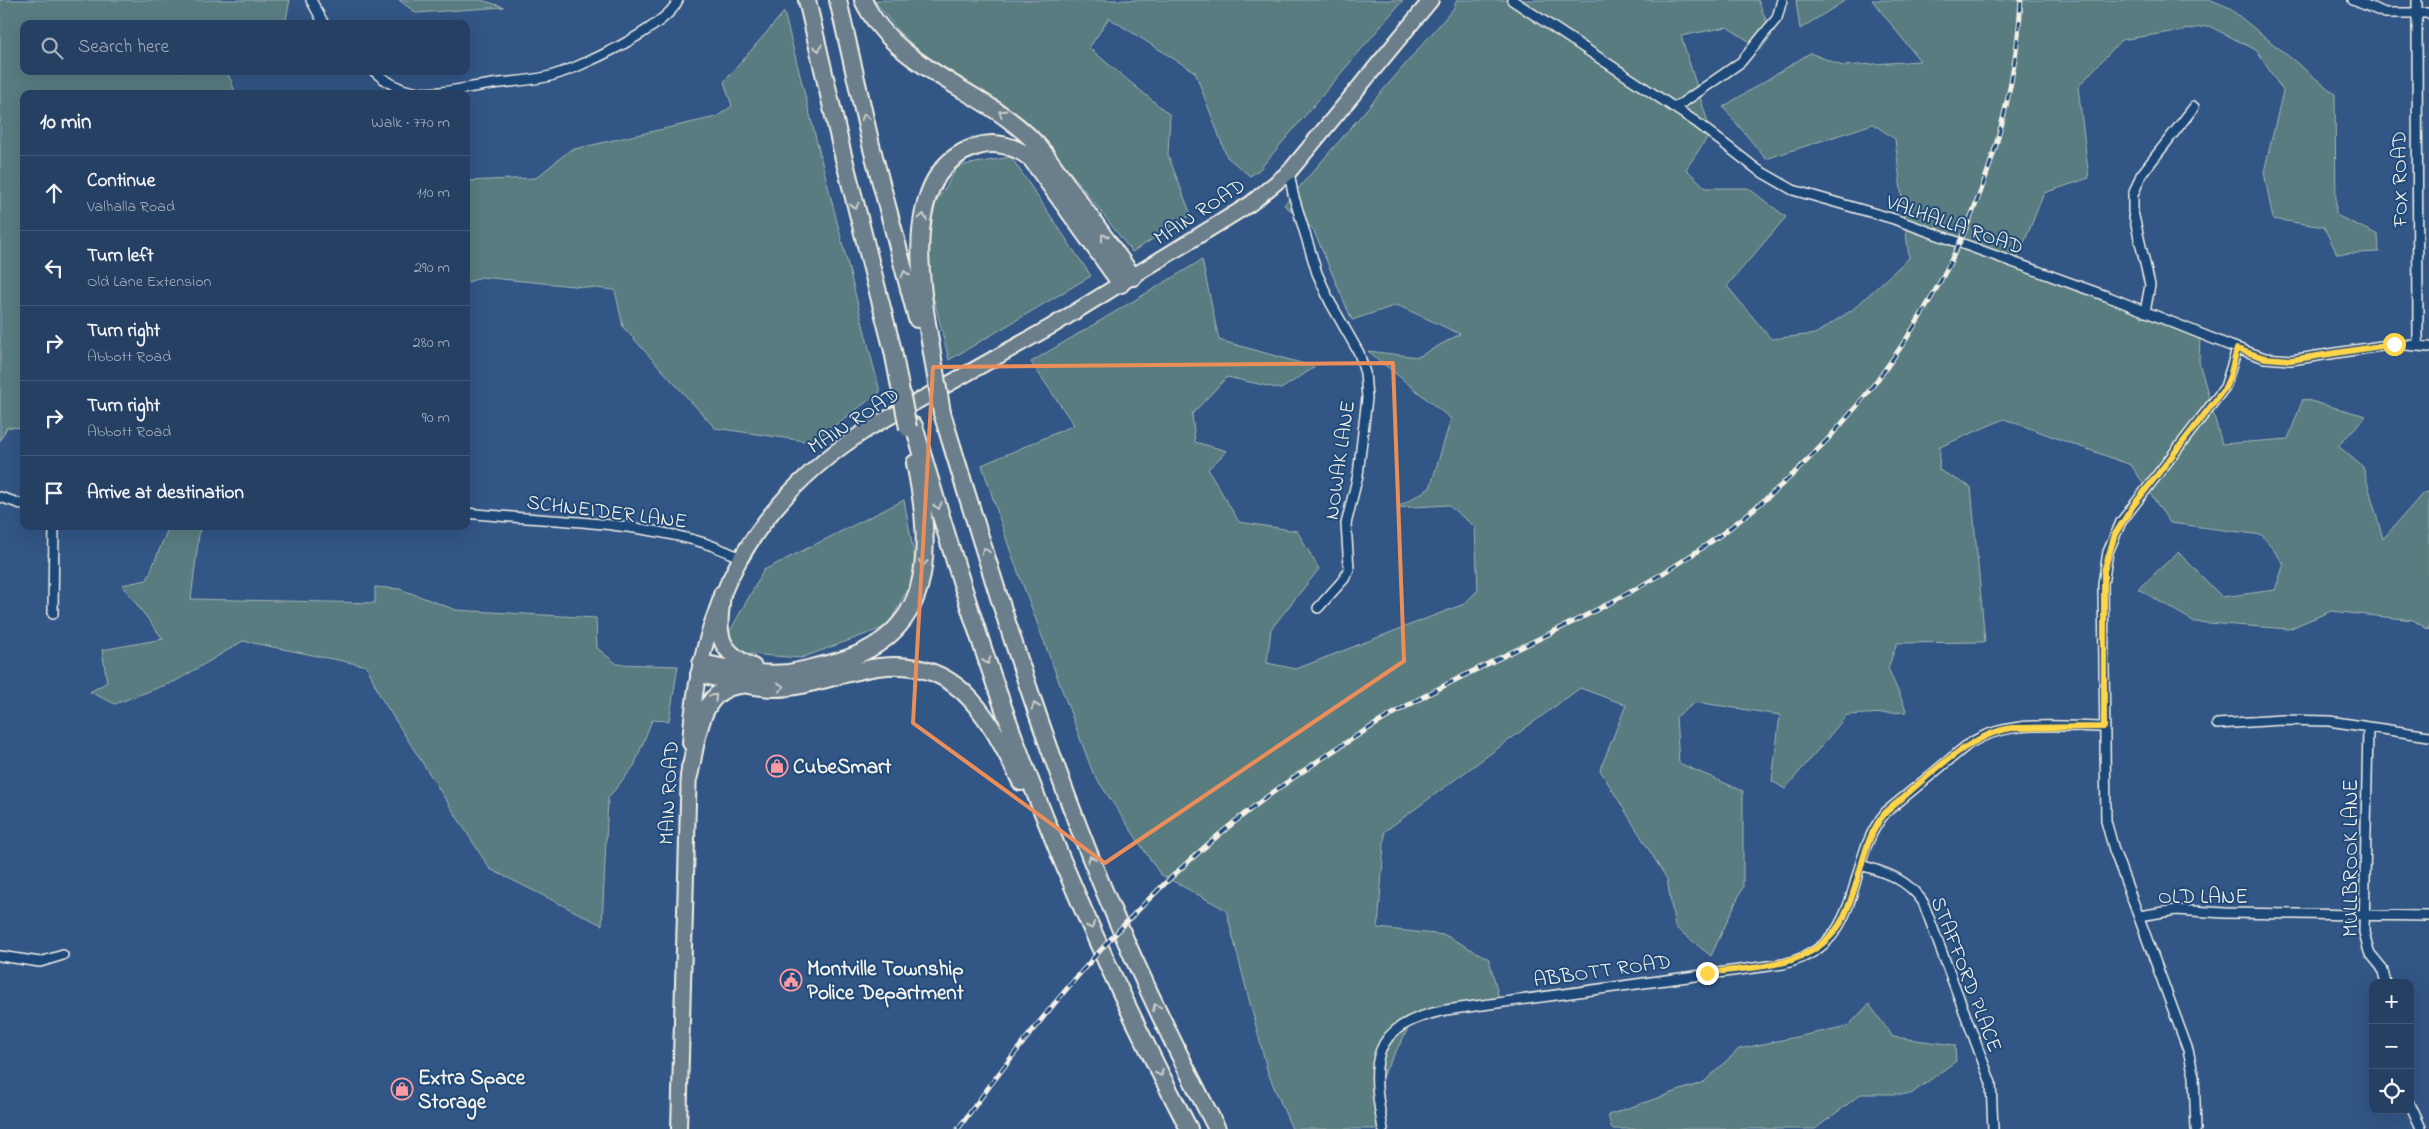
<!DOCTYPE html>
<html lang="en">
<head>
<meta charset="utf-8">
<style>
	body { margin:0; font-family:"Indie Flower",sans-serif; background:#324b6d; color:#f1f3f6 }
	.controls { position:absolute; right:15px; bottom:15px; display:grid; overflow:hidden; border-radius:10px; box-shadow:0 5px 20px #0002 }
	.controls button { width:45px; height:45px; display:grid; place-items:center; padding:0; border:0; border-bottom:1px solid #425978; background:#264064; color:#f1f3f6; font:25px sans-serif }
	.stop { position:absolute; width:15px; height:15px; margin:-11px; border:4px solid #ffd54a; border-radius:50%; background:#fff }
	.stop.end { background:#ffd54a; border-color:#fff; box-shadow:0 1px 5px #0008 }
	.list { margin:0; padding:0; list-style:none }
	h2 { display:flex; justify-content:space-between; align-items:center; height:65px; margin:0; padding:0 20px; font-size:21px }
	h2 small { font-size:16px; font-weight:400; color:#a4afbf }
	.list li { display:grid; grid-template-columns:32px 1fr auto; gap:15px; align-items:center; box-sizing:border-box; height:75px; padding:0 20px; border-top:1px solid #425978 }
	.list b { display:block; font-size:19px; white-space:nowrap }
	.list p { margin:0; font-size:16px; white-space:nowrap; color:#a4afbf }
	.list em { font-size:16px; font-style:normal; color:#a4afbf }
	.icon { flex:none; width:28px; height:28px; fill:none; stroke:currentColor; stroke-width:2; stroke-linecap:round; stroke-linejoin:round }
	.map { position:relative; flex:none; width:2429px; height:1129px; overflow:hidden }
	.search { position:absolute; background:#264064; box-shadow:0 5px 20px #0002; left:20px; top:20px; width:450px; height:55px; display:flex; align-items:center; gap:12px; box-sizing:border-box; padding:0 18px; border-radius:10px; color:#a4afbf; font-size:19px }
	.panel { position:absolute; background:#264064; box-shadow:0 5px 20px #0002; left:20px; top:90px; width:450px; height:440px; border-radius:10px }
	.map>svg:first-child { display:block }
</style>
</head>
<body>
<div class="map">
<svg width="2429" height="1129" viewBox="0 0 2429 1129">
	<rect width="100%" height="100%" fill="#325686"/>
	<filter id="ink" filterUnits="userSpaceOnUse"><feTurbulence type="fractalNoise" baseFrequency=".02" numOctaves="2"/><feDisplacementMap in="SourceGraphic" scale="10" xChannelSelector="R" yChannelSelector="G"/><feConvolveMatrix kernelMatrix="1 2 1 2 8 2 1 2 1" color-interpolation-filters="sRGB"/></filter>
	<g filter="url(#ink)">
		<!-- green -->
		<path fill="#587b80" stroke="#a6b6b4" d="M0 0H290L285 24H24V71H227L236 94H24V428L7 427 0 441Z
			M399 0H481L504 7 416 13Z
			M874 0H1403L1259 170 1250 176 1227 157 1195 72 1109 18 1089 48 1170 115 1168 155 1191 215 1132 252 1048 143 1024 119 928 59 899 32Z
			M1457 0H1758L1772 35 1761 49 1727 27 1681 36 1711 132 1686 169 1706 188H1748L1786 217 1727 286 1771 339 1815 334 1852 310 1909 258 1895 139 1873 124 1766 159 1723 107 1810 53 1843 66 1920 61 1872 0H2211L2228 7 2335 94 2336 215 2378 235 2379 252 2337 254 2324 227 2273 219 2264 172 2283 91 2256 50 2209 26 2121 40 2078 87 2089 178 2044 193 2016 263 2200 338 2199 362 2222 444 2288 439 2303 399 2366 416 2338 446 2363 467 2383 539 2423 493 2429 492V630L2413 620 2331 611 2289 629 2195 622 2138 589 2178 552 2222 597 2275 590 2284 564 2262 535 2170 523 2131 465 2004 419 1940 447 1939 470 1971 487 1985 642 1897 643 1888 668 1907 712 1847 715 1785 789 1772 781 1780 715 1696 702 1676 717 1679 763 1743 791V887L1711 956 1675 927 1667 879 1600 770 1626 705 1580 688 1385 831 1378 928 1445 935 1489 959 1500 1002 1414 1018 1377 1086 1380 1129H1292L1268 1073 1226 910 1160 874 1093 773 1011 553 982 465 1074 425 1031 362 1202 260 1219 340 1315 367 1281 389 1227 377 1192 414 1195 442 1227 451 1208 469 1239 522 1297 531 1319 569 1271 629 1267 663 1296 669 1464 604 1478 590 1475 527 1448 505 1396 508 1430 488 1451 419 1368 351 1418 357 1460 334 1397 305 1352 320 1313 229 1284 205 1453 9Z
			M1796 0H1846L1800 29Z
			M784 12 880 392 812 442 715 428 623 327 615 290 481 277 466 283V181L536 178 570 150 716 117 732 106 724 82Z
			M1011 157 1091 276 949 360 926 267 930 213 958 166Z
			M904 500 917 571 888 626 801 658 749 654 717 690 730 631 764 570Z
			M169 526H200L191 599 375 603V587L400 589 456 610 596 618 597 648 617 664 678 666 669 721 652 720 634 766 608 798 602 925 490 869 380 696 367 666 243 641 176 681 115 704 90 692 107 682 102 650 163 639 122 585 147 580Z
			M1869 1004 1893 1037 1955 1045 1956 1061 1911 1094H1861L1815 1129H1612L1608 1115 1704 1082 1739 1049 1848 1026Z"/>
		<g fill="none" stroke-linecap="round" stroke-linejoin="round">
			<!-- minor casing -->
			<g stroke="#f4f1e8" stroke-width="12">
				<path id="minor" d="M311 0 324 24
					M1512 0 1696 122 1758 170 1793 190 1894 219 2109 297 2231 346 2265 358 2291 360 2394 344 2429 347
					M2353 0 2385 13H2417V0
					M374 71C385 81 399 90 414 92 438 95 463 88 486 85 506 82 527 81 546 77 575 71 668 27 678 0
					M1675 108 1741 62 1777 18 1782 0
					M1289 172 1293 194 1317 273 1330 302 1359 353 1365 373 1367 398 1358 475 1346 524 1349 569 1344 579 1318 608
					M2145 312 2150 285 2133 212V195L2141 175 2194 107
					M2418 345 2417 13H2429
					M0 497 24 505
					M466 513C541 521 621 520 694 540 710 544 726 551 741 558
					M53 614 54 526
					M2217 724 2282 720 2329 721 2429 736
					M2368 728 2364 932 2369 952 2382 968 2386 983
					M1861 865C1887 873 1907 879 1923 902L1991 1083 1993 1129
					M2139 916 2176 910 2225 913 2429 916
					M0 956 40 962 63 955
					M2410 1104 2421 1128
					M1383 1129C1371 1062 1368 1026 1446 1010L1783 964C1869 944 1842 863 1886 812L1966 746C2005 718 2058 727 2104 727
					M2196 1129 2194 1076 2188 1050 2114 850 2106 821 2103 584 2108 552 2121 522 2225 387 2237 349"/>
			</g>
			<!-- primary casing -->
			<g stroke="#f4f1e8" stroke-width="18">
				<path id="primary" d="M690 743C698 607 751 503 868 429L1052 326 1250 204 1289 172 1431 0
					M679 1129 689 767"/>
			</g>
			<!-- motorway casing -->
			<g stroke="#f4f1e8" stroke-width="20">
				<path id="motorway" d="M807 0 842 151 893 351
					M838 0 871 145 917 319
					M863 0C899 76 995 90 1045 154L1133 277
					M929 335C919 278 903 171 975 147 995 140 1017 146 1032 160L1121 284
					M942 413C991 573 1039 734 1103 888 1137 970 1176 1050 1217 1129
					M914 426C951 551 989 676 1037 798 1081 911 1132 1021 1189 1129
					M722 594C718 631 714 650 753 667
					M701 663C730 669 758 676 788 673 803 671 817 666 832 663 936 637 933 551 915 463
					M699 674C723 679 748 687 773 688 803 688 833 676 862 670 954 649 986 711 1021 782
					M689 776C697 743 698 687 742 685"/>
			</g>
			<!-- minor -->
			<use href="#minor" stroke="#1f4a7a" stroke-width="9"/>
			<!-- primary -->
			<use href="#primary" stroke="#6b7e8b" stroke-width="14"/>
			<!-- motorway -->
			<use href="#motorway" stroke="#6b7e8b" stroke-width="16"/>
			<!-- rail casing -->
			<g stroke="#f4f1e8" stroke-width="5">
				<path id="rail" d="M958 1129C1052 999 1154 876 1286 783 1330 752 1375 723 1423 697 1508 651 1599 614 1681 562 1872 440 2008 228 2021 0"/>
			</g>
			<!-- rail -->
			<use href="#rail" stroke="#1f4a7a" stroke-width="3" stroke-dasharray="9" stroke-linecap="butt"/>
			<!-- motorway-bridge casing -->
			<g stroke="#f4f1e8" stroke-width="20" stroke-linecap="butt">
				<path id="motorway-bridge" d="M929 335 942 413
					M893 351 908 428"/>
			</g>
			<!-- motorway-bridge -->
			<use href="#motorway-bridge" stroke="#6b7e8b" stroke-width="16"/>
		</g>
		<!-- one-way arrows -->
		<defs><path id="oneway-chevron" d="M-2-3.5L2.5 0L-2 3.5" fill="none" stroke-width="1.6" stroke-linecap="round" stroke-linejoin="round" transform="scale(1.25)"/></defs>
		<g stroke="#cbcecc">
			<use href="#oneway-chevron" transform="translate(818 48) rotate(77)"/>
			<use href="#oneway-chevron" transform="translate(1002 113) rotate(-147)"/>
			<use href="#oneway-chevron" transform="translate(865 117) rotate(-103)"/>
			<use href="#oneway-chevron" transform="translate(855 206) rotate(76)"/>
			<use href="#oneway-chevron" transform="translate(923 217) rotate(-80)"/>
			<use href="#oneway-chevron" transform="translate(1104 237) rotate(-125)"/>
			<use href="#oneway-chevron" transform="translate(905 274) rotate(-105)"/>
			<use href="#oneway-chevron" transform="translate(938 506) rotate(73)"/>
			<use href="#oneway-chevron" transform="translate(985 551) rotate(-107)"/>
			<use href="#oneway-chevron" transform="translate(923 563) rotate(97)"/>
			<use href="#oneway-chevron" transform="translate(987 661) rotate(71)"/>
			<use href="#oneway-chevron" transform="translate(781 687) rotate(-5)"/>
			<use href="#oneway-chevron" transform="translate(714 697) rotate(-47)"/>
			<use href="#oneway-chevron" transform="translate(1035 706) rotate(-109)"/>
			<use href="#oneway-chevron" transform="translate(1091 859) rotate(-112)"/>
			<use href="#oneway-chevron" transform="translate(1091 926) rotate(66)"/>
			<use href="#oneway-chevron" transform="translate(1156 1007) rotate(-115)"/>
			<use href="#oneway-chevron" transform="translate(1160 1073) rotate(63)"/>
		</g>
	</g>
	<g fill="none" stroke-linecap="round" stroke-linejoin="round" filter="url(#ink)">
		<!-- route -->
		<path stroke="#ffd54a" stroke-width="6" d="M1707 973C1758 966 1817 969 1844 917 1850 904 1854 891 1858 877 1865 853 1869 832 1886 812 1920 784 1967 734 2012 728L2104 727V571L2115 534 2133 506 2225 388 2230 376 2237 349 2265 358 2291 360 2394 344"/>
	</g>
	<!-- marked area -->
	<path fill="none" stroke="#ec8e59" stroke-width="4" stroke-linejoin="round" d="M1393 363 1404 661 1105 863 913 723 933 367Z"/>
	<!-- icons -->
	<defs>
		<g id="shop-ring" transform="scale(1.125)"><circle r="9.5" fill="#1f4a7a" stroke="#ff9aa2" stroke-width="1.5"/><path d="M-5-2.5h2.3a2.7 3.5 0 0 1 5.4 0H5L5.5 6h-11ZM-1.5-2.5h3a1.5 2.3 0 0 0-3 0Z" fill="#ff9aa2"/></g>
		<g id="civic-ring" transform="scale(1.125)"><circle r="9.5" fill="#1f4a7a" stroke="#ff9aa2" stroke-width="1.5"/><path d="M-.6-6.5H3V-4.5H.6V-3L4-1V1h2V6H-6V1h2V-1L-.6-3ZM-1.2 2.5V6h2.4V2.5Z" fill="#ff9aa2"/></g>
	</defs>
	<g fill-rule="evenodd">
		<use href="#shop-ring" x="777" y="766"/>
		<use href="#civic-ring" x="791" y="980"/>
		<use href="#shop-ring" x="402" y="1089"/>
	</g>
	<g text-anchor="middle" stroke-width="4" stroke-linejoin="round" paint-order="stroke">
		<!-- street labels -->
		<g font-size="21" fill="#f4f1e8" stroke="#1f4a7a">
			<text transform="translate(2399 179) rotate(-91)" y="7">FOX ROAD</text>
			<text transform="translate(1199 211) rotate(-33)" y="7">MAIN ROAD</text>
			<text transform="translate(1955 224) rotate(19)" y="7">VALHALLA ROAD</text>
			<text transform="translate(853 420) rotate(-33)" y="7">MAIN ROAD</text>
			<text transform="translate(1339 460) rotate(-82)" y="7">NOWAK LANE</text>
			<text transform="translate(607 511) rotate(7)" y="7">SCHNEIDER LANE</text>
			<text transform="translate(668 793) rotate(-87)" y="7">MAIN ROAD</text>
			<text transform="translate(2350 858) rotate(-90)" y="7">MULLBROOK LANE</text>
			<text x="2203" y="903">OLD LANE</text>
			<text transform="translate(1602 970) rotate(-8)" y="7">ABBOTT ROAD</text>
			<text transform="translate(1967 974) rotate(69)" y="7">STAFFORD PLACE</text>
		</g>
		<!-- poi labels -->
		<g font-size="21" font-weight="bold" fill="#f4f1e8" stroke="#1f4a7a" text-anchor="start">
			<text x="793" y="773">CubeSmart</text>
			<text x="807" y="975">Montville Township<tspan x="807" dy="24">Police Department</tspan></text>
			<text x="418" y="1084">Extra Space<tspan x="418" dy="24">Storage</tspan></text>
		</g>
	</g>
</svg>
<div class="controls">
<button>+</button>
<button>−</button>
<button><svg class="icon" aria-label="locate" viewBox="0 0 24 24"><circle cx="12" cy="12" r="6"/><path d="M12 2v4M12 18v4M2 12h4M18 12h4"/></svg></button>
</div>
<div class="stop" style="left:2394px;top:344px"></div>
<div class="stop end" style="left:1707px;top:973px"></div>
<div class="search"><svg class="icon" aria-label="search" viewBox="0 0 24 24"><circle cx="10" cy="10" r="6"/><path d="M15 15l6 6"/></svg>Search here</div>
<section class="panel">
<h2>10 min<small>Walk · 770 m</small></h2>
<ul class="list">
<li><svg class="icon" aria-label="ahead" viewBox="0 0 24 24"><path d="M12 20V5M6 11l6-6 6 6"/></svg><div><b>Continue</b><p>Valhalla Road</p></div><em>110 m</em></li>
<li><svg class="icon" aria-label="left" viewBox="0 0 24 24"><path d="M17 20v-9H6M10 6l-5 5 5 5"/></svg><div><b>Turn left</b><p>Old Lane Extension</p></div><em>290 m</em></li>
<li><svg class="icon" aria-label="right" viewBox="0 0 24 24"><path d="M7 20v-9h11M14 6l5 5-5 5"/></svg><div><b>Turn right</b><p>Abbott Road</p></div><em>280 m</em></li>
<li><svg class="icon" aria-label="right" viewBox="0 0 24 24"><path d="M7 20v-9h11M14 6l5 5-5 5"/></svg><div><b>Turn right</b><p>Abbott Road</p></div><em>90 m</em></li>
<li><svg class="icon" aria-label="arrive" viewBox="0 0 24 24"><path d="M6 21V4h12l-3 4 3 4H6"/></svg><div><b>Arrive at destination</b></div></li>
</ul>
</section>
</div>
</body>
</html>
